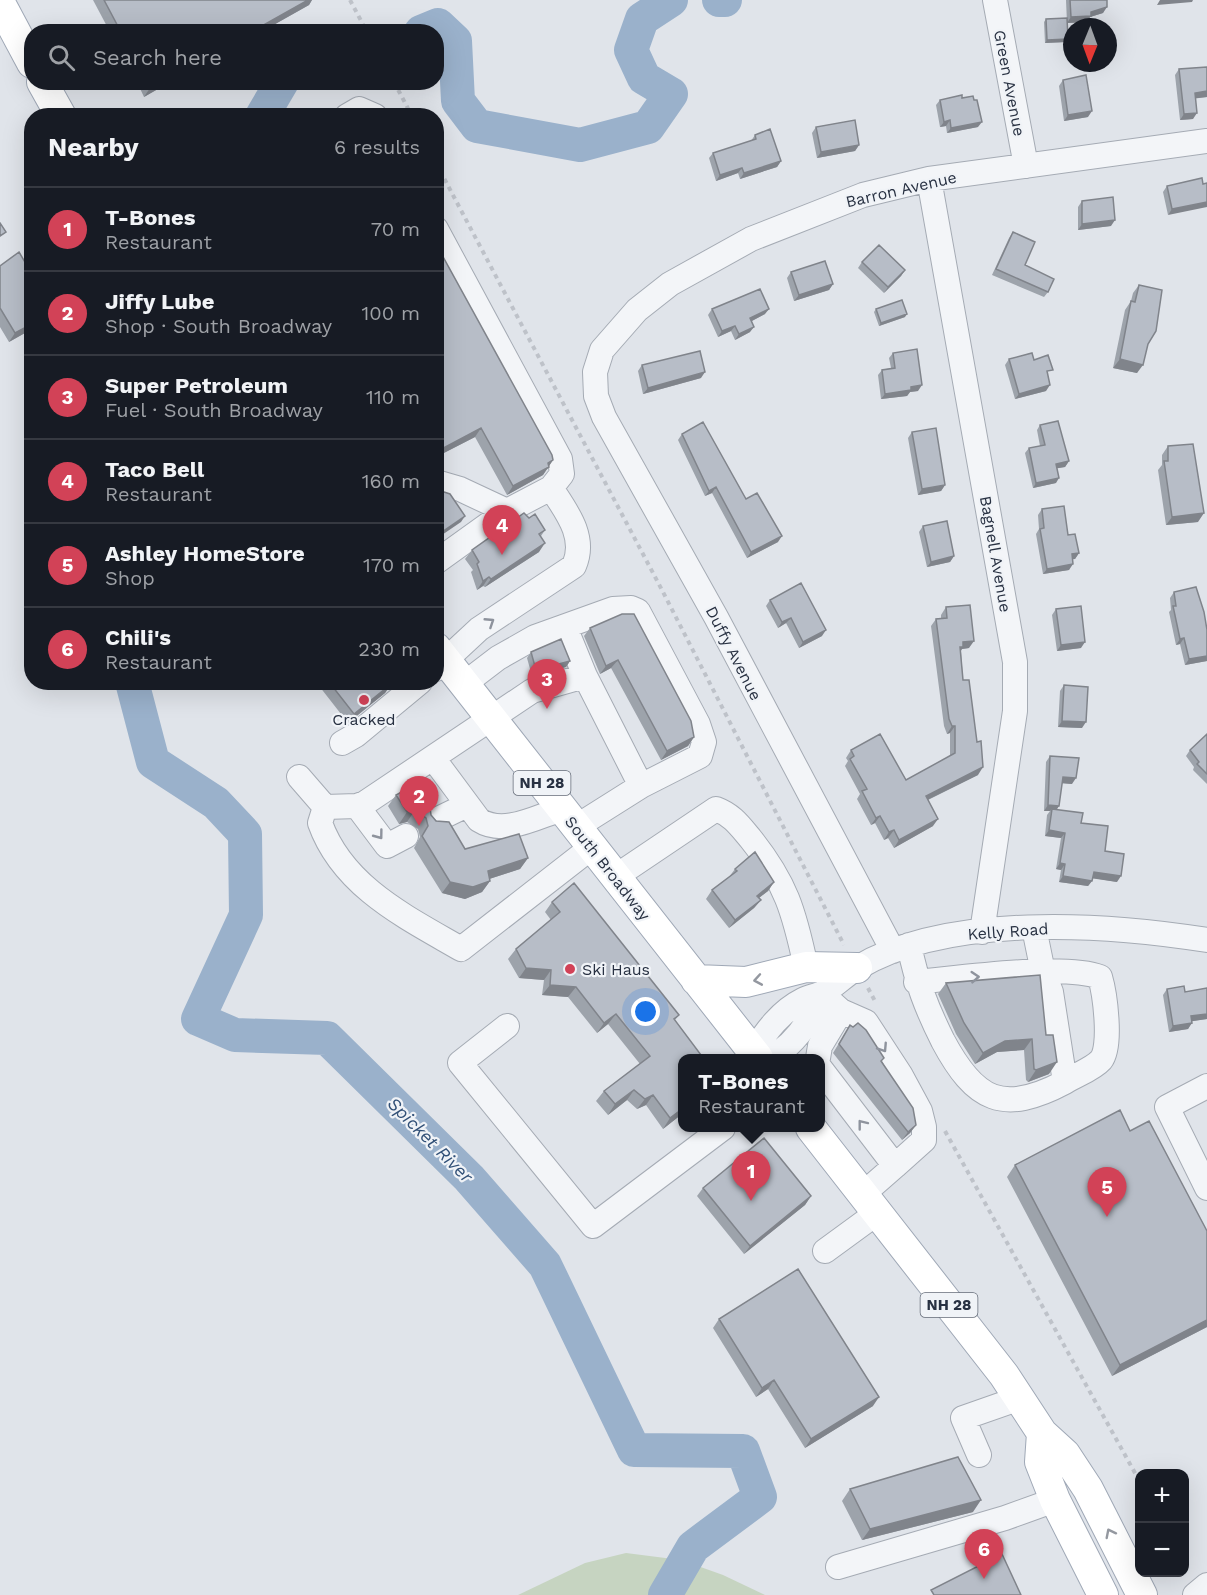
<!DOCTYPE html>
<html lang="en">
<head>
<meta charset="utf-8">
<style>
	body { margin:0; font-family:"Work Sans",sans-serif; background:#20242c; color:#f1f3f6 }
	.controls { position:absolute; right:18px; bottom:18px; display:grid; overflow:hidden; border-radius:12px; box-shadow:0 6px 24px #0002 }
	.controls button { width:54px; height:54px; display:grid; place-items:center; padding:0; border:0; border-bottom:2px solid #363941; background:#171b24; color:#f1f3f6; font:30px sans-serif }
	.compass { position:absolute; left:1063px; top:18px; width:54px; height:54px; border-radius:50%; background:#171b24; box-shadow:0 6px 24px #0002; rotate:181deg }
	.you { position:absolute; left:646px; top:1012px; width:21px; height:21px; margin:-15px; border:4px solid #fff; border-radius:50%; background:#1a73e8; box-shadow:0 0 0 9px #1a73e833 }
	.badge { display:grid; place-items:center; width:39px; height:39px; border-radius:50%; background:#d24257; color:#fff; font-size:20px; font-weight:700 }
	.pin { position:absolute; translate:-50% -50px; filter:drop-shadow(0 2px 3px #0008) }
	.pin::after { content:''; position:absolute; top:32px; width:21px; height:18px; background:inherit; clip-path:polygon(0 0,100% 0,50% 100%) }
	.popup { position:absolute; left:678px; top:1054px; width:147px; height:78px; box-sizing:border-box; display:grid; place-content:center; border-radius:12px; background:#171b24; filter:drop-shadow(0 2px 4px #0005); font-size:20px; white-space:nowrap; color:#9ea1a6 }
	.popup b { font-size:22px; color:#f1f3f6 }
	.popup::after { content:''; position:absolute; left:50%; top:100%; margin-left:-12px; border:12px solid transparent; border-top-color:#171b24 }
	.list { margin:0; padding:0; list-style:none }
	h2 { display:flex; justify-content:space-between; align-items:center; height:78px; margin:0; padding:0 24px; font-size:26px }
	h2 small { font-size:20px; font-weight:400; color:#9ea1a6 }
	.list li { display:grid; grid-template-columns:39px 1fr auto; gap:18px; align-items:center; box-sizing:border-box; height:84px; padding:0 24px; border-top:2px solid #363941 }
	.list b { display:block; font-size:22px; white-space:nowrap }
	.list p { margin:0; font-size:20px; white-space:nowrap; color:#9ea1a6 }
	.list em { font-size:20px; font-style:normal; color:#9ea1a6 }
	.icon { flex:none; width:33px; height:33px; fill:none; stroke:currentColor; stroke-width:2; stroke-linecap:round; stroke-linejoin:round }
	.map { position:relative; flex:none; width:1207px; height:1595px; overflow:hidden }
	.search { position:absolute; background:#171b24; box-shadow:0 6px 24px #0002; left:24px; top:24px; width:420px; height:66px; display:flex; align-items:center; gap:15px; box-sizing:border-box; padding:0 21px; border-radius:24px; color:#9ea1a6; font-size:22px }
	.panel { position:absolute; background:#171b24; box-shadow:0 6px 24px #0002; left:24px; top:108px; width:420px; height:582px; border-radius:24px }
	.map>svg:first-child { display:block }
</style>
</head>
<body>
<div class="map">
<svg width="1207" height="1595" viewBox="0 0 1207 1595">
	<rect width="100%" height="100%" fill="#e0e4ea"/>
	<!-- green -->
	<path fill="#c6d4c1" d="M626 1553 681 1560 723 1575 765 1595H518L585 1563Z"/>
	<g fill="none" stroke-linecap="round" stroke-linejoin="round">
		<!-- river -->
		<path stroke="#9ab1cb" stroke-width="34" d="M719 0H725
			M421 32 438 25 455 41 458 101 477 126 580 145 648 127 671 94 644 78 631 50 642 19 671 0
			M262 116 282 82
			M132 682 153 762 216 803 245 834 246 915 198 1019 235 1035 327 1038 469 1178 545 1265 634 1450 743 1451 760 1497 693 1547 665 1595"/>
		<!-- minor casing -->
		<g stroke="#a5abb4" stroke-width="26">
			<path id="minor" d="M995 0 1026 166
				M347 116 359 109 375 116
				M929 179 1015 662V711L982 932
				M436 229 560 459 562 474 551 488
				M436 482 460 489 507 511 551 488C566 511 587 537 574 566L479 629 436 669
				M436 562 507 511
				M565 627 585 676
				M464 684 498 658 535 637 613 609 631 608 638 611 698 724 704 742 700 756 641 786
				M342 743 356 735 420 682
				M433 758 479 820C504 836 536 817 562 809
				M299 777 325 807 320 823C343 887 406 917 461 949L592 847
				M357 806 387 846 406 836
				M325 807 357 806 365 803 532 691 585 676 641 786 576 827
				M436 820 467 805
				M615 877 716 809C732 815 739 825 750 838 786 883 794 911 806 967
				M909 945C917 983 926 1007 943 1041 975 1101 1003 1115 1065 1082L1051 992 1043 972 1034 928
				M893 951 716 617 604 417 596 396 595 372 602 350 637 310 670 284 751 239 863 195 929 179 1207 141
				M916 982C960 978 1064 963 1100 977 1105 994 1112 1046 1101 1060 1093 1069 1076 1075 1065 1082
				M507 1026 460 1063 593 1226 723 1128
				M753 1052C766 1031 781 1011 803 1000 810 996 818 996 824 992 836 985 845 975 857 968 948 913 1106 924 1207 940
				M770 1058C795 1045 811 1020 822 994
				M818 1058 820 1046 841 1011
				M820 1068 895 1166 924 1140V1127L920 1111 900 1074 866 1022 841 1011 822 994
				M1207 1086 1167 1107 1207 1188
				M863 1194 895 1166
				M825 1251 877 1213
				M979 1455 963 1418 1020 1398
				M838 1567 1005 1518 1055 1500
				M1195 1595 1207 1585"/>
		</g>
		<!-- major casing -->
		<g stroke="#9fa8b6" stroke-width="32">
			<path id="major" d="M0 3 32 63
				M42 82 61 116
				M436 648 758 1058
				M696 980 746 982 806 967 857 968
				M811 1128 1004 1375 1042 1433 1065 1454 1088 1489 1142 1595
				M1042 1433 1040 1462 1055 1500 1103 1595"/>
		</g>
		<!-- path -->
		<path stroke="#bec2c9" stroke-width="4" stroke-dasharray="4.5 4.5" stroke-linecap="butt" d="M350 0 367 32
			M394 82 412 116
			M436 163 662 590 844 945
			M868 988 876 1003
			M945 1131 1140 1482
			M1184 1566 1185 1567"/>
		<!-- minor -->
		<use href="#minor" stroke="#f3f5f8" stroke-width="24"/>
		<!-- major -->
		<use href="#major" stroke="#fff" stroke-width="30"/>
	</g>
	<!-- wall -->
	<path fill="#9da3ab" d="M93 0H312L309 5 261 32H110Z
		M1066 0H1107L1103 13 1090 17 1087 22 1067 23Z
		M1046 19 1068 39 1066 42 1045 43 1044 22Z
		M1207 67V97L1196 98 1193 119 1180 120 1175 75 1179 69Z
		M1063 80 1088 117 1064 121 1059 86Z
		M137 82H170L144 97Z
		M940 100 978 127 947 133 946 126 940 127 936 105Z
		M816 127 859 145 855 151 817 158 812 133Z
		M755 135 781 161 777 167 740 179 738 173 716 181 709 158 713 153 751 141Z
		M1202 178 1168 215 1163 192 1167 186Z
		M1082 201 1111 226 1078 230V207Z
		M1013 232 1025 265 1048 292 1044 297 992 275 1009 238Z
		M436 244 553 460 543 475 507 495 475 437 436 457Z
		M862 262 905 270 901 276 884 293 858 268Z
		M0 266 32 329 9 342 0 327Z
		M791 272 833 284 829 290 794 301 787 278Z
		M1139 285 1148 344 1137 373 1113 368 1125 310 1131 301 1133 293Z
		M712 309 765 314 752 321 750 332 735 340 731 331 718 337 708 315Z
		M876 309 905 317 879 326 874 312Z
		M893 353 918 391 910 392 907 396 881 399 878 375 882 370 891 368 889 358Z
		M1009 359 1034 360 1048 376 1046 391 1015 399 1005 365Z
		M642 365 701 378 643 394 638 371Z
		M1040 425 1069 461 1065 467 1057 468 1056 483 1033 488 1025 453 1029 448 1040 446 1037 430Z
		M912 432 945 485 941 491 918 495 908 438Z
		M682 434 746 499 778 542 747 558 712 493 705 496 678 440Z
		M1168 446 1198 522 1166 525 1158 470 1162 465V455Z
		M1042 509 1068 535 1079 553 1075 559H1072L1069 570 1043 574 1036 534 1039 529 1038 515Z
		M529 518 545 530 541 536 539 552 485 587 483 586 477 590 471 572 473 570 465 559 472 550Z
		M923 526 954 556 950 562 927 567 919 532Z
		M1174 592 1207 661 1185 665 1180 644 1176 645 1169 612 1171 610 1170 598Z
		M770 600 822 636 799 648 786 623 778 628 766 606Z
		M946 607 969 648 962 649 961 651 963 680 978 775 928 800 933 826 894 848 888 838 884 840 875 823 871 825 857 799 860 794 845 766 848 761 846 758 851 750 906 780 950 756V733L947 734 944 726 931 626 936 619 941 618V615Z
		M1056 609 1081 648 1057 651 1052 615Z
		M590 628 694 737 688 746 661 760 611 668 600 674 584 636Z
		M531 652 570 661 566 667 532 676 527 658Z
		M316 682H389L391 684 385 693 348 723Z
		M1064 685 1082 728 1058 727 1060 691Z
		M1207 734V784L1193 770 1194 767 1186 756 1190 750Z
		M1050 756 1072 784 1062 783 1059 806 1056 810 1081 823 1105 851 1117 882 1093 878 1092 881 1088 886 1059 882 1061 870 1056 869 1061 838 1045 836 1047 815 1050 811H1044L1046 762Z
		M396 795 430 807 431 815 465 849 528 858 520 869 489 879 490 881 482 892 465 899 442 893 414 848 420 837 418 829 407 822 399 824 388 806Z
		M735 869 774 882 768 891 759 898 761 900 754 908 729 928 706 899 712 890 729 877Z
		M552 902 679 1015 675 1020 682 1059V1114L663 1129 646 1105 637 1109 627 1100 608 1115 596 1101 604 1091 640 1064 608 1024 597 1033 568 997 542 995 544 980 519 978 508 959 516 949 551 920 545 912Z
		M1040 975 1049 1074 1028 1082 1026 1080 1024 1050 997 1052 975 1064 956 1034 938 994 946 983Z
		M1207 988V1019L1192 1021 1188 1029 1169 1032 1163 995 1167 989 1185 992Z
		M850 1025 882 1061 916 1125 910 1133 902 1140 833 1053Z
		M1015 1165 1207 1327 1112 1376 1007 1177Z
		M703 1188 811 1196 805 1205 744 1254 697 1196Z
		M719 1319 873 1406 805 1448 768 1389 756 1397 713 1328Z
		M850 1489 973 1512 862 1540 842 1501Z"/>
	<!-- shaded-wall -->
	<path fill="#80848b" d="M308 0H312L309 5 261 32H251Z
		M1160 0H1193L1192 2 1157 5Z
		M1107 7 1103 13 1090 17 1087 22 1067 23 1071 17 1091 12Z
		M1068 39 1066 42 1045 43 1047 40Z
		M160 82H170L144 97 150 88Z
		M1207 91V97L1191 99 1195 93Z
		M1092 111 1088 117 1064 121 1068 115Z
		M1197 113 1193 119 1180 120 1184 114Z
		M950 120 946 126 940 127 944 122Z
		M982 122 978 127 947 133 951 128Z
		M859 145 855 151 817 158 821 152Z
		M781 161 777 167 740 179 744 173Z
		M742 168 738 173 716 181 720 175Z
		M1207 202V207L1168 215 1172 209Z
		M1115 220 1111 226 1078 230 1082 224Z
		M905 270 901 276 884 293 888 287Z
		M833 284 829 290 794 301 799 295Z
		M769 309 765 314 746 324 750 318Z
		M907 314 905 317 879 326 881 323Z
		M32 324V329L9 342 15 333Z
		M735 326 731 331 718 337 722 331Z
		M754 327 750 332 735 340 739 334Z
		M1120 359 1143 365 1137 373 1113 368Z
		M705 372 701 378 643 394 648 388Z
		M922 385 918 391 910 392 907 396 881 399 885 394 911 387Z
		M1050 385 1046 391 1015 399 1019 394Z
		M481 428 475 437 436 457V452Z
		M553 460 543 475 507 495 513 486Z
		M1069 461 1065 467 1053 469 1056 464Z
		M1059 478 1056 483 1033 488 1036 483Z
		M945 485 941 491 918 495 922 489Z
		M716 487 712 493 705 496 709 491Z
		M1204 513 1198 522 1166 525 1172 517Z
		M465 516 461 522 436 539V536Z
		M782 536 778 542 747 558 751 552Z
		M545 543 539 552 485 587 491 579Z
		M1079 553 1075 559 1067 560 1072 554Z
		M954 556 950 562 927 567 931 562Z
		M1073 564 1069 570 1043 574 1047 569Z
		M489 577 483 586 477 590 483 581Z
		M791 618 786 623 778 628 782 622Z
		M826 630 822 636 799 648 803 642Z
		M1184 638 1180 644 1176 645 1180 639Z
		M974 641 969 648 962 649 958 654H955L963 642Z
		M1085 642 1081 648 1057 651 1061 645Z
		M1207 656V661L1185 665 1189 659Z
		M618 660 611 668 600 674 606 666Z
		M570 661 566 667 532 676 536 670Z
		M391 684 385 693 348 723 354 714Z
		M1062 721 1086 722 1082 728 1058 727Z
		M952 726H955L950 733 947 734Z
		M694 737 688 746 661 760 667 751Z
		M983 767 978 775 921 803 926 796Z
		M1063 777 1076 778 1072 784 1059 783Z
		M1048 805 1059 806 1055 812 1052 809 1050 811H1044Z
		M415 810 407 822 399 824 407 812Z
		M880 816 875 823 871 825 876 818Z
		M938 819 933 826 894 848 899 840Z
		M894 830 888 838 884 840 889 832Z
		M1049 830 1065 833 1061 838 1045 836Z
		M528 858 520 869 480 882 488 871Z
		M1060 863 1065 864 1061 870 1056 869Z
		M1094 872 1121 876 1117 882 1090 878Z
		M1063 876 1092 881 1088 886 1059 882Z
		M490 881 482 892 465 899 442 893 450 882Z
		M774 882 768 891 751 904 757 896Z
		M761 900 754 908 729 928 735 920Z
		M526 968 551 970 544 980 519 978Z
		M550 985 576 987 568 997 542 995Z
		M616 1014 608 1024 597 1033 604 1023Z
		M1207 1014V1019L1187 1022 1191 1016Z
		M1192 1023 1188 1029 1169 1032 1173 1026Z
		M1032 1039 1024 1050 997 1052 975 1064 983 1053 1005 1041Z
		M1057 1062 1049 1074 1028 1082 1036 1070Z
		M634 1090 627 1100 608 1115 615 1104Z
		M653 1095 646 1105 637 1109 645 1099Z
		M682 1109V1114L663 1129 670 1118Z
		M916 1125 910 1133 902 1140 908 1132Z
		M811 1196 805 1205 744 1254 750 1246Z
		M1207 1320V1327L1112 1376 1120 1365Z
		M774 1380 768 1389 756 1397 762 1388Z
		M879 1397 873 1406 805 1448 811 1439Z
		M981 1500 973 1512 862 1540 870 1529Z"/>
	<!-- building -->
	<path fill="#b7bdc7" stroke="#80848b" stroke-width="1.5" d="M104 0H308L251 32H121Z
		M1070 0H1107V7L1091 12V16L1071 17Z
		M1067 18 1068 39 1047 40 1046 19Z
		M1207 67V91L1195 93 1197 113 1184 114 1179 69Z
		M1086 75 1092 111 1068 115 1063 80Z
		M147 82H160L150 88Z
		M962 95V98L973 96 974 100H977L982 122 951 128 950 120 944 122 940 100Z
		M855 120 859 145 821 152 816 127Z
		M770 129 781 161 744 173 742 168 720 175 713 153 756 139 755 135Z
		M1202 178 1203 184 1207 183V202L1172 209 1167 186Z
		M1113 197 1115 220 1082 224V201Z
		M0 223 6 232 0 236Z
		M1013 232 1035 242 1025 265 1054 279 1048 292 996 269Z
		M436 244 552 455 553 460 548 463 549 467 513 486 481 428 436 452Z
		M879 245 905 270 888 287 862 262Z
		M19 252 32 274V324L15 333 0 308V266Z
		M825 261 833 284 799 295 791 272Z
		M1139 285 1162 290 1156 331 1148 344 1143 365 1120 359 1131 301 1135 302Z
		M760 289 769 309 750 318 754 327 739 334 735 326 722 331 712 309Z
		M902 300 907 314 881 323 876 309Z
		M917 349 922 385 911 387V390L885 394 882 370 895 368 893 353Z
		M700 351 705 372 648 388 642 365Z
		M1032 353 1034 360 1048 355 1053 370 1047 371 1050 385 1019 394 1009 359Z
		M1058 421 1069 461 1056 464 1059 478 1036 483 1029 448 1045 445 1040 425Z
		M703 422 746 499 757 493 782 536 751 552 716 487 709 491 682 434Z
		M936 428 945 485 922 489 912 432Z
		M1193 444 1204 513 1172 517 1164 461H1168V446Z
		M444 492 450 494 465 516 436 536V497Z
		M1064 506 1068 535 1075 534 1079 553 1072 554 1073 564 1047 569 1040 529 1044 528 1042 509Z
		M524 513 529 518 535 514 545 530 539 534 545 543 491 579 489 577 483 581 477 564 479 562 472 550Z
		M947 521 954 556 931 562 923 526Z
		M801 583 826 630 803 642 791 618 782 622 770 600Z
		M1196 587 1204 612 1207 630V656L1189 659 1184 638 1180 639 1173 606H1176L1174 592Z
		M970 605 974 641 963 642V647H960L963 680H969L977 742 981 741 983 767 926 796 938 819 899 840 894 830 889 832 880 816 876 818 862 791 867 789 850 759 854 756 851 750 880 734 906 780 955 753V726H952L949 719 936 619 947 618 946 607Z
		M1081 606 1085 642 1061 645 1056 609Z
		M622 614H634L691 721 694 737 667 751 618 660 606 666 590 628Z
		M561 639 570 661 536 670 531 652Z
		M329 682H389L391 684 354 714Z
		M1064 685 1088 687 1086 722 1062 721Z
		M1207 734V774L1197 764 1199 762 1190 750Z
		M1050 756 1079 758 1076 778 1063 777 1059 806 1048 805Z
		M425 779 435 798 430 807 431 815 436 821 449 822 465 849 519 834 528 858 488 871 490 881 473 887 450 882 422 836 428 826 426 818 415 810 407 812 396 795Z
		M1052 809 1083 813 1081 823 1108 826 1105 851 1124 854 1121 876 1094 872 1092 881 1063 876 1065 864 1060 863 1065 833 1049 830Z
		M755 852 774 882 757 896 761 900 735 920 712 890 737 871 735 869Z
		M574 883 679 1015 674 1019 704 1059H682V1109L670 1118 653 1095 645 1099 634 1090 615 1104 604 1091 650 1056 616 1014 604 1023 576 987 550 985 551 970 526 968 516 949 560 912 552 902Z
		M1040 975 1046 1035H1053L1057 1062 1036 1070 1034 1069 1032 1039 1005 1041 983 1053 964 1023 946 983Z
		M1184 986 1185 992 1207 988V1014L1191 1016 1192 1023 1173 1026 1167 989Z
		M858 1023 866 1030 884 1058 881 1061 913 1108 916 1125 908 1132 839 1044 850 1025 853 1027Z
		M1120 1110 1130 1131 1149 1121 1207 1231V1320L1120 1365 1015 1165Z
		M764 1138 811 1196 750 1246 703 1188Z
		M798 1269 879 1397 811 1439 774 1380 762 1388 719 1319Z
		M958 1457 981 1500 870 1529 850 1489Z
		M1002 1554 1021 1595H934L931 1590Z"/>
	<!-- one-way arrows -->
	<defs><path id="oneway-chevron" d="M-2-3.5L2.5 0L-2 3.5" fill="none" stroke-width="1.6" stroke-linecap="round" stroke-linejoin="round" transform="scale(1.5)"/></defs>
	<g stroke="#8e939d">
		<use href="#oneway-chevron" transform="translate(490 622) rotate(-33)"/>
		<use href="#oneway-chevron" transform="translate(379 835) rotate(53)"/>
		<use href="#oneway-chevron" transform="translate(975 977) rotate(-4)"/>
		<use href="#oneway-chevron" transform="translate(883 1048) rotate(57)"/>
		<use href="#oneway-chevron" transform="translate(862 1124) rotate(-128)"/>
	</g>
	<g stroke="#9498a0">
		<use href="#oneway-chevron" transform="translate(758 980) rotate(170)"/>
		<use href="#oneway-chevron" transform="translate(1110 1533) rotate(-117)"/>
	</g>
	<!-- markers -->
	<g fill="#d24257" stroke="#f0f3f7" stroke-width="2">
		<circle cx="364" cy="700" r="6"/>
		<circle cx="570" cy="969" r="6"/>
	</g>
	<g text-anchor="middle" stroke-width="4.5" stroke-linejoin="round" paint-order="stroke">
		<!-- shield labels -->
		<g fill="#f0f3f7" stroke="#646b78" stroke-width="1.5">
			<rect x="513.5" y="771" width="57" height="24" rx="4.5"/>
			<rect x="920.5" y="1293" width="57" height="24" rx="4.5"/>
		</g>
		<g font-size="15" font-weight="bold" fill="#283142">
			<text x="542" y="788">NH 28</text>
			<text x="949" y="1310">NH 28</text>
		</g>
		<!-- street labels -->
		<g font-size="16" fill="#283142" stroke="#f0f3f7">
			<text transform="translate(1010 83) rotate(79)" y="6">Green Avenue</text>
			<text transform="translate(901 189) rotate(-13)" y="6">Barron Avenue</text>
			<text transform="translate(996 554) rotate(80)" y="6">Bagnell Avenue</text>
			<text transform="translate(734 653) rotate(63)" y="6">Duffy Avenue</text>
			<text transform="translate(608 868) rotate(52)" y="6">South Broadway</text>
			<text transform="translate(1008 931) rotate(-4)" y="6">Kelly Road</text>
		</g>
		<!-- poi labels -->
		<g font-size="16" fill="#283142" stroke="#f0f3f7">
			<text x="364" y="725">Cracked</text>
			<text x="582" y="975" text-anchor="start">Ski Haus</text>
		</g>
		<!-- water labels -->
		<g font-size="18" font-style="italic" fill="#315077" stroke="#f0f3f7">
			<text transform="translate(430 1140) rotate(45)" y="6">Spicket River</text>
		</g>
	</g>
</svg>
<div class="controls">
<button>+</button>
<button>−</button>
</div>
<svg class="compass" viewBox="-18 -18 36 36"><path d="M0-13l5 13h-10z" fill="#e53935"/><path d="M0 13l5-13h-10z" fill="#9ea1a6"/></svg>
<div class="you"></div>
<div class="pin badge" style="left:751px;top:1201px">1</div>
<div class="popup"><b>T-Bones</b>Restaurant</div>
<div class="pin badge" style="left:419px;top:826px">2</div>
<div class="pin badge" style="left:547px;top:709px">3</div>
<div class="pin badge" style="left:502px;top:555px">4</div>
<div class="pin badge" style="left:1107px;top:1217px">5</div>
<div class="pin badge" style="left:984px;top:1579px">6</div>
<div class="search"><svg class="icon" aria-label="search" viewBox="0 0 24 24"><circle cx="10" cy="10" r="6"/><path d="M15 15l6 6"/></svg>Search here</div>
<section class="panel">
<h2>Nearby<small>6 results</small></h2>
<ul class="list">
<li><span class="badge">1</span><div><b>T-Bones</b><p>Restaurant</p></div><em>70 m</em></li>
<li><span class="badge">2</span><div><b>Jiffy Lube</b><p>Shop · South Broadway</p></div><em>100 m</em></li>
<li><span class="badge">3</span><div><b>Super Petroleum</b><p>Fuel · South Broadway</p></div><em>110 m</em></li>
<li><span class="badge">4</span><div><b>Taco Bell</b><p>Restaurant</p></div><em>160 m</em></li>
<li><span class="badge">5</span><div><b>Ashley HomeStore</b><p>Shop</p></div><em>170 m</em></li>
<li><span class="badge">6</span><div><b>Chili's</b><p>Restaurant</p></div><em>230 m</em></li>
</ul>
</section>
</div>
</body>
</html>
